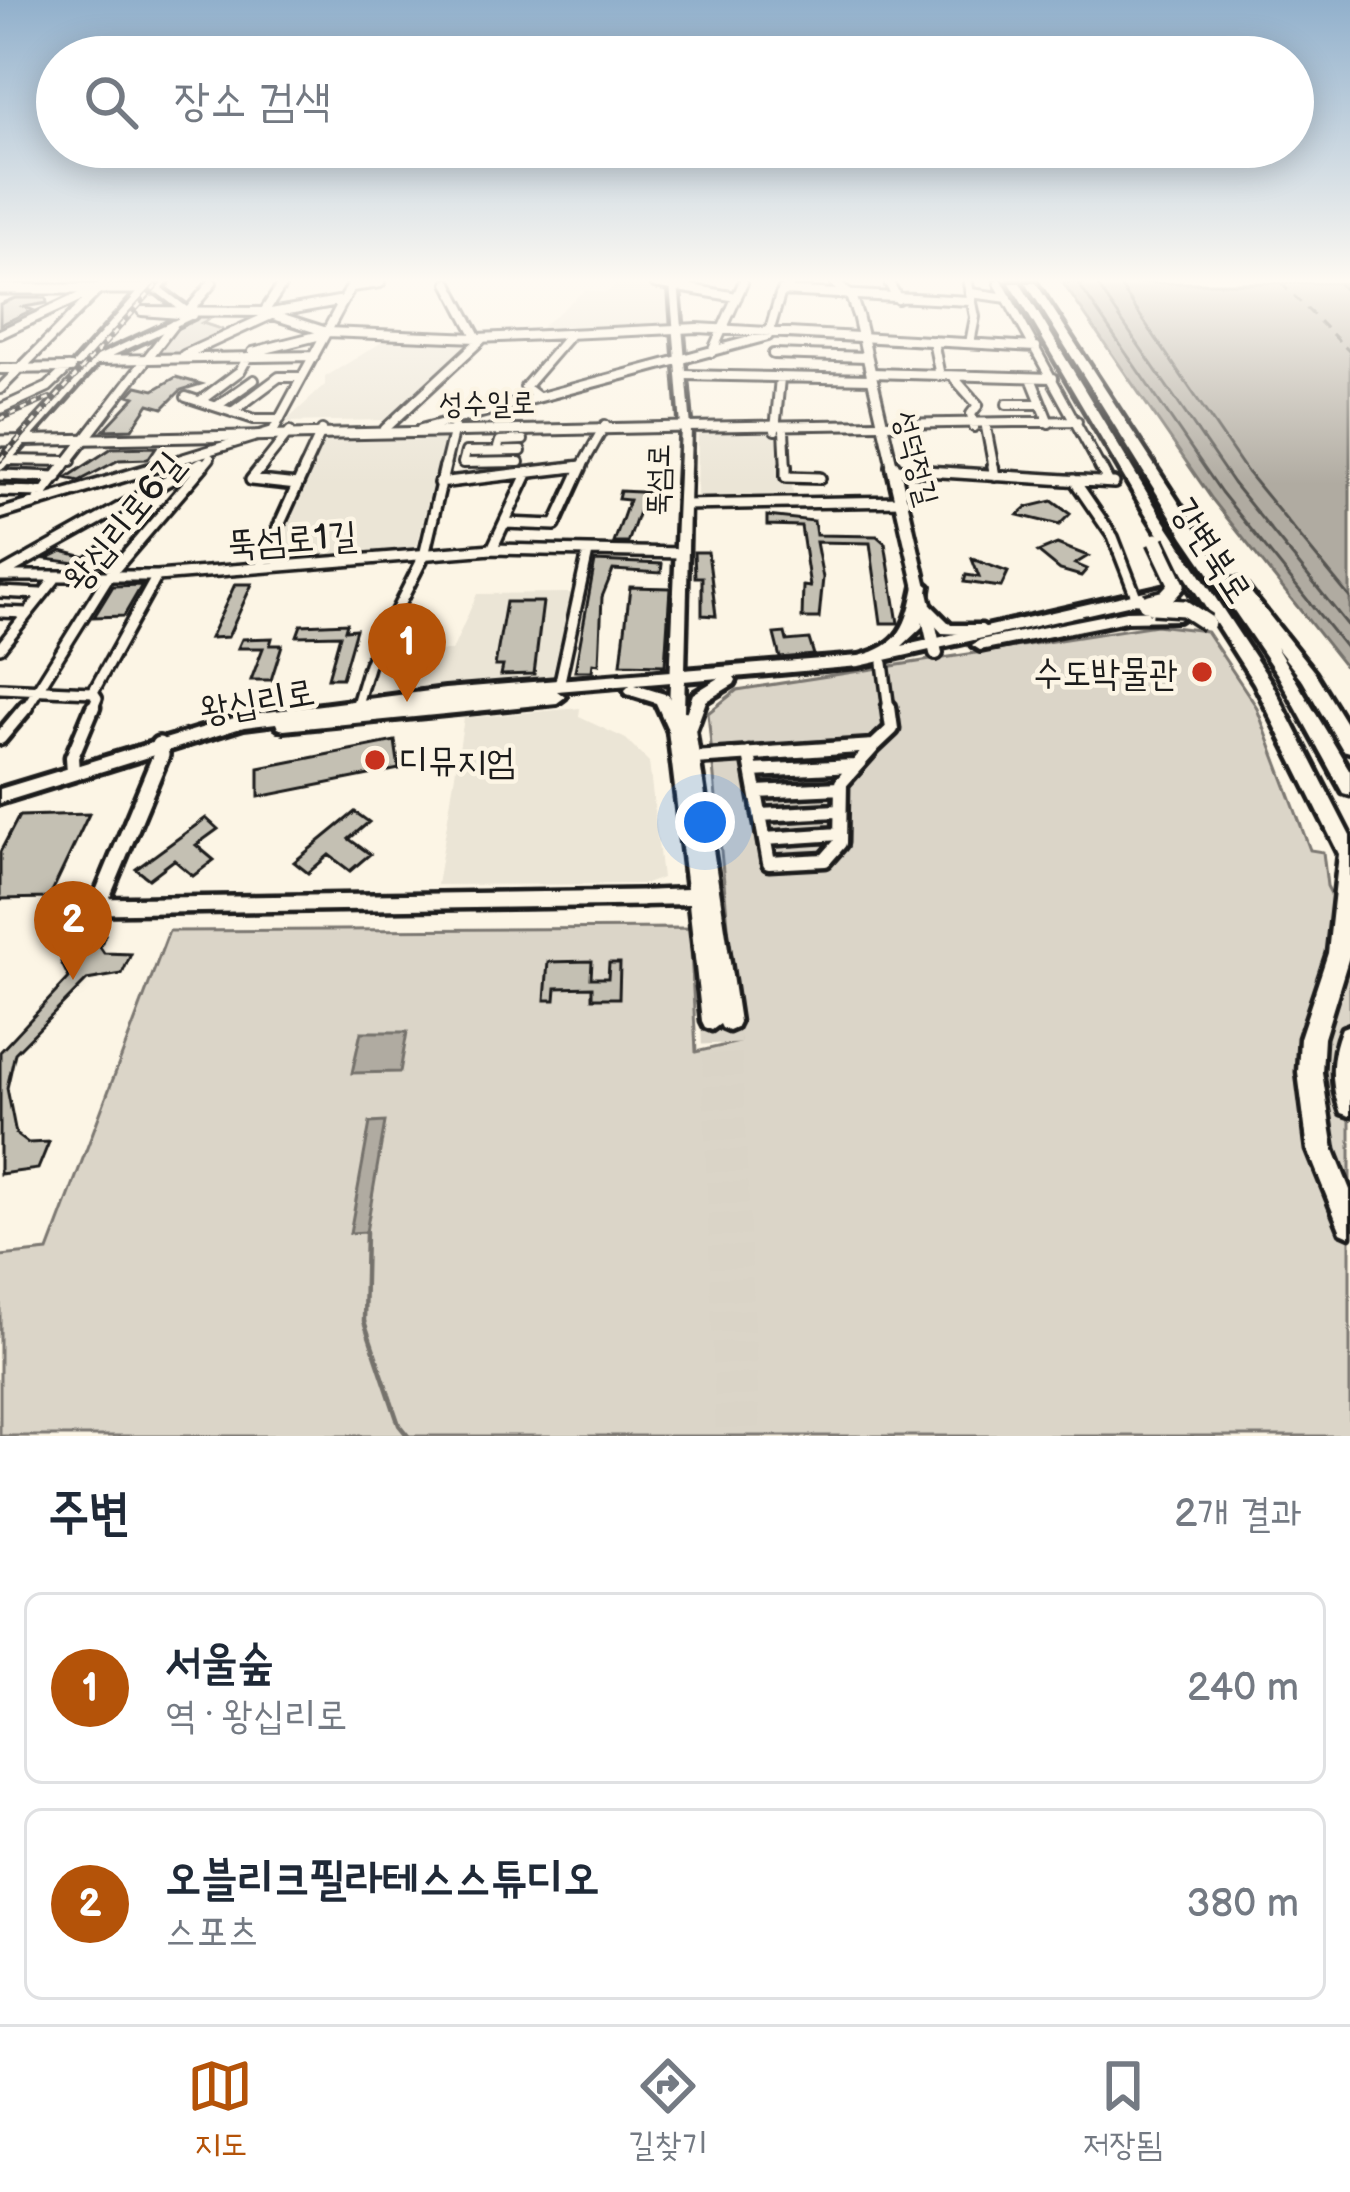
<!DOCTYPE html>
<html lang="ko">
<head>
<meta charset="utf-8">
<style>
	body { margin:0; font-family:"Balsamiq Sans","Poor Story",sans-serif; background:#f6f6f7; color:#1f2937 }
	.you { position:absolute; left:705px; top:822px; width:42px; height:42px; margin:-30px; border:9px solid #fff; border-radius:50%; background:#1a73e8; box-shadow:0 0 0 18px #1a73e833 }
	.badge { display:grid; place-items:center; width:78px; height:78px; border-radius:50%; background:#b45309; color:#fff; font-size:39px; font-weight:700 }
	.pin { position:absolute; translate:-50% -99px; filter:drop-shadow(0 3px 6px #0008) }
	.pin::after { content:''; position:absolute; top:63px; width:42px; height:36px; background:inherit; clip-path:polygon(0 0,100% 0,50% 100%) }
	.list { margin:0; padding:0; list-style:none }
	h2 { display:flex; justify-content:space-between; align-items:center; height:156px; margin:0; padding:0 48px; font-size:51px }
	h2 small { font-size:39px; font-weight:400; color:#747a83 }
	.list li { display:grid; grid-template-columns:78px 1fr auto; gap:36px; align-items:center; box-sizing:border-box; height:192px; margin:0 24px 24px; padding:0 24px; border:3px solid #e0e1e3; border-radius:18px }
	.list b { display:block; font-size:45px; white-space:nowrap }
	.list p { margin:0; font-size:39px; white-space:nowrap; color:#747a83 }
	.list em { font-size:39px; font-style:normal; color:#747a83 }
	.icon { flex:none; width:66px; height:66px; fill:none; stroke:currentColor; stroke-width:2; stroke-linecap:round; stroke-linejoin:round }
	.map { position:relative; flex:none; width:1350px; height:1436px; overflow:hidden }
	.search { position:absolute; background:#fff; box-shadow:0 6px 30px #0003; left:36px; right:36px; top:36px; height:132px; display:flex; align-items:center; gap:30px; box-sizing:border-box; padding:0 42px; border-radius:66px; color:#747a83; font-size:45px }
	.sheet { height:588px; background:#fff }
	nav { display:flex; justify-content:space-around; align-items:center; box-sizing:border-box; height:168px; border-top:3px solid #e0e1e3; background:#fff; font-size:33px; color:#747a83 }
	nav a { display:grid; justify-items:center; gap:6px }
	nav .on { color:#b45309 }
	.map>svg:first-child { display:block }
</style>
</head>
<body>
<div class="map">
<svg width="1350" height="1436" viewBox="0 0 1350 1436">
	<rect width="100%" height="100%" fill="#fcf5e5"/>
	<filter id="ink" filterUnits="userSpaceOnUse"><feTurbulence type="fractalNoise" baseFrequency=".00833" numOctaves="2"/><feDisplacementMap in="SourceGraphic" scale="24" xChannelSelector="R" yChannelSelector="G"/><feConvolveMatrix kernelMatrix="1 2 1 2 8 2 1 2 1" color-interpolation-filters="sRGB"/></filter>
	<g filter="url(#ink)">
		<!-- built -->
		<path fill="#ebe5d6" d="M618 283 669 288 673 326 538 330 585 290 606 293Z
			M389 338 473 341 384 420 285 422 325 385V377Z
			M698 431 780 433 783 479H791L794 500 697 501Z
			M446 432 415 554 270 559 324 435Z
			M572 593 551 681 364 699 363 689 381 651H452L477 594Z
			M580 708 579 717 626 739 649 762 662 878 646 884 437 885 464 718Z"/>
		<!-- green -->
		<path fill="#dbd5c8" stroke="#7c7872" stroke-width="3" d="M190 312H222L202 323 230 332 177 357 146 358Z
			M1156 625 1206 631 1256 706 1310 850 1323 852 1327 886 1350 931V1436H0V1256L48 1251 169 931 690 928 696 1052 739 1042 708 713 737 690Z"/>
		<!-- water -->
		<path fill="#b0aba1" stroke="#75726c" stroke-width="3" d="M1063 283H1350V673L1212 499Z
			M361 1032H407L400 1072 352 1073Z
			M385 1122 366 1232 350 1233 370 1123Z"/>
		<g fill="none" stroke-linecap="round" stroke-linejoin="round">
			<!-- shore -->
			<path stroke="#575551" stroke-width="3" d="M1078 283 1221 492 1350 653
				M1096 283 1233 483 1350 628
				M1118 283 1247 472 1350 598"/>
			<!-- stream -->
			<path stroke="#75726c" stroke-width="4.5" d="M366 1232 364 1321 399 1425 408 1436"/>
			<!-- ferry -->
			<path stroke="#575551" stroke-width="3" stroke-dasharray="10 8" stroke-linecap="butt" d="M1281 283 1350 352
				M1338 283 1350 295"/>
		</g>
		<!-- building -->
		<path fill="#c4c0b3" stroke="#1c1c1c" stroke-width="3" d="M15 298H46L47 303 24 307 32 310 0 325V304Z
			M176 377 201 384 181 390 163 408 149 404 132 429 104 430 135 397 129 395 137 386 154 390Z
			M156 447 148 459 119 460 79 481 66 478 112 448Z
			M620 491 658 493 656 501 643 500 628 543H614L629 500 618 499Z
			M1052 501 1070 514 1059 525 1018 515 1027 507Z
			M767 516 814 521 816 535 877 536 885 543 898 623H881L870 543 816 542 823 578 819 618H802L803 586 810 587 801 526 767 525Z
			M1057 544 1088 556 1075 564 1087 569 1081 576 1060 570 1038 552Z
			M99 546 111 549 98 559 109 562 105 567 46 559 62 551 85 557Z
			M694 552H708L716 616 702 615V577H695Z
			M972 559 1008 572 1001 587 964 582 966 575 979 577Z
			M595 561 662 564 661 573 613 570 602 597 599 664 593 663 592 671H575Z
			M235 584H252L228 637 210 638Z
			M142 585 124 616 94 617 113 586Z
			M630 587 670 588 665 665 621 664Z
			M506 602H543L534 674 501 675 503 666H495Z
			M347 623 345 630 356 629 342 678H328L340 635 297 636 301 625Z
			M785 633 787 641 809 639 814 655 780 658 774 634Z
			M272 638 270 645H282L271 680H251L263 648H238L242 639Z
			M395 741 399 769 259 797V768Z
			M355 812 369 822 349 839 370 854 350 871 329 855 308 873 294 862Z
			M89 814 49 898 0 899V852L19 816Z
			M206 818 218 829 196 845 214 860 193 876 174 860 149 879 136 869Z
			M87 934 105 935 100 947 104 953 131 954 122 974 87 980 15 1053 7 1088 16 1134 28 1143 49 1142 38 1169 0 1174V1052L69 978 61 962Z
			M592 961 591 978H608L609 963H620L619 998H592V987L556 988 555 1000H545L548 962Z"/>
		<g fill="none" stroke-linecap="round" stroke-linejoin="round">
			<!-- secondary-tunnel -->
			<path stroke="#dad4c7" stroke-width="22" stroke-dasharray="22 10" stroke-linecap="butt" d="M712 1022 727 1436
				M729 1022 749 1436"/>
			<!-- minor-far2 casing -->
			<g stroke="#1c1c1c" stroke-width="14">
				<path id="minor-far2" d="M448 283 477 338
					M655 283 737 297
					M889 283 898 299
					M968 283 975 317 970 343
					M999 283 1101 469
					M351 287 380 283
					M782 291 970 301
					M971 293 1008 298
					M264 312 283 283
					M187 313 212 283
					M271 313 344 300
					M192 315 142 311 264 312 327 332 477 338 698 328 1036 347
					M0 334 90 292
					M933 341 940 376
					M253 352 325 334
					M712 352 743 283
					M773 354 867 357
					M184 355 271 315
					M96 360 314 356
					M0 369 71 368
					M871 373 1053 378
					M684 375 872 379
					M1031 378 1049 423
					M955 379 978 405 971 414 974 427
					M0 389 105 283
					M186 397 254 419H280
					M538 397 525 387 570 335
					M200 401 240 371 248 357
					M1007 404H1040
					M217 406 254 380
					M0 409 48 387 68 368
					M232 412 279 377H302
					M686 427 1077 421
					M986 427 994 469
					M385 429 483 338
					M421 429 768 336 780 295 791 283
					M775 430 780 378
					M784 430 786 469
					M497 451 500 441 523 440
					M5 460 71 461
					M519 462 463 463 466 452 521 451
					M62 469 173 325
					M149 469 273 431 353 283
					M189 469 201 462
					M201 469 210 458
					M260 469 290 431
					M304 469 322 430
					M444 469 454 428
					M559 469 582 466 605 425"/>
			</g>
			<!-- minor-far1 casing -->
			<g stroke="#1c1c1c" stroke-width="16">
				<path id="minor-far1" d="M262 466 251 480 297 485
					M786 466V477L820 478
					M993 466 995 476
					M1100 466 1108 481
					M895 469 1114 483
					M0 475 57 477
					M1074 480 1113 537 1137 599
					M439 483 582 466
					M0 491 44 492
					M38 500 64 466
					M684 505 904 501
					M0 514 159 466
					M505 523 555 525 582 466
					M492 549 527 474
					M261 565 306 466
					M0 575 194 466
					M0 576H157L492 549 682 553
					M0 592 40 594
					M0 612 26 613
					M0 648 55 579
					M883 663 889 710
					M559 686 588 552
					M0 688 93 692
					M93 692 157 576
					M357 704 369 664 424 556 445 466
					M25 710 108 577 203 466
					M92 710 97 698 93 692"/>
			</g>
			<!-- minor casing -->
			<g stroke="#1c1c1c" stroke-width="21">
				<path id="minor" d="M0 738 26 707
					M749 754 769 863 825 860 840 843 841 783 874 746
					M694 758 874 746 892 729 889 707
					M752 771 854 766
					M73 772 72 757 93 707
					M756 792 840 788
					M760 815 837 811
					M765 839 839 834"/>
			</g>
			<!-- tertiary-far2 casing -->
			<g stroke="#1c1c1c" stroke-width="15">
				<path id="tertiary-far2" d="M835 283 851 297 858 317 893 469
					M0 289H158
					M0 441 686 427"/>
			</g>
			<!-- tertiary-far1 casing -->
			<g stroke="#1c1c1c" stroke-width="20">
				<path id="tertiary-far1" d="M893 466 936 653"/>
			</g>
			<!-- tertiary casing -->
			<g stroke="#1c1c1c" stroke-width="24">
				<path id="tertiary" d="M159 745 161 755 98 906 642 898"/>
			</g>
			<!-- secondary casing -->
			<g stroke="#1c1c1c" stroke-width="9">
				<path id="secondary" d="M146 283H155L80 367H74V363Z
					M158 283H167L163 289 195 313V317L99 362 4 468 0 469V459L93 358 186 315 155 291 154 289Z
					M670 283H678L691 427 684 711 691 712 693 716 739 1022 736 1028 729 1031 722 1028 720 1024 712 1030 705 1027 702 1021 689 904 642 905 636 903 633 898 636 893 642 891 687 889 668 730 681 427Z
					M926 604 931 605 951 625H982L989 630 982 635 942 633 919 608Z"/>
			</g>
			<!-- primary casing -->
			<g stroke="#1c1c1c" stroke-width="10">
				<path id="primary" d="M922 581 929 586 922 627 902 646 1167 586 1184 591 1196 608 1179 620 1126 621 980 650 972 645 980 640 1126 611 1176 610 1181 607 1174 597 1167 596 859 666 734 677 736 680 734 684 706 701 695 731H684L676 736 670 734 656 703 627 694 625 690 630 685 557 691 565 697 557 703 284 730 278 728 276 723 244 727 0 803V789L244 715 445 689 859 656C901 646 907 624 915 586ZM719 678 693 694 682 724 668 695 635 685Z"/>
			</g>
			<!-- trunk casing -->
			<g stroke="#1c1c1c" stroke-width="9">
				<path id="trunk" d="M1010 283H1020L1158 511 1271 682 1350 836V953L1324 1038 1322 1072 1334 1150 1350 1190V1236L1341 1232 1308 1150 1298 1072 1300 1038 1328 953 1339 854 1254 683 1144 511Z
					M1026 283H1036L1229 580H1241L1315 673 1350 730V752L1343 750 1303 681 1276 647 1350 771V795L1343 793 1278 675 1184 537Z
					M1350 1025V1116L1341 1113C1330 1084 1330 1057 1342 1028Z"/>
			</g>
			<!-- minor-far2 -->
			<use href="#minor-far2" stroke="#fcf5e5" stroke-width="8"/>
			<!-- minor-far1 -->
			<use href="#minor-far1" stroke="#fcf5e5" stroke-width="9"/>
			<!-- minor -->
			<use href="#minor" stroke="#fcf5e5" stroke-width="12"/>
			<!-- tertiary-far2 -->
			<use href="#tertiary-far2" stroke="#fcf5e5" stroke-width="9"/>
			<!-- tertiary-far1 -->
			<use href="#tertiary-far1" stroke="#fcf5e5" stroke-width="12"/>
			<!-- tertiary -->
			<use href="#tertiary" stroke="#fcf5e5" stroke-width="15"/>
			<!-- secondary -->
			<use href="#secondary" fill="#fcf5e5" fill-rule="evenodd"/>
			<!-- primary -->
			<use href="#primary" fill="#fcf5e5" fill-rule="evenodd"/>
			<!-- trunk -->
			<use href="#trunk" fill="#fcf5e5" fill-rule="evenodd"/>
			<!-- rail casing -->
			<g stroke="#1c1c1c" stroke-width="6">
				<path id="rail" d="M0 419 50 398
					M0 460 159 283"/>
			</g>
			<!-- rail -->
			<use href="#rail" stroke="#fcf5e5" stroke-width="3" stroke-dasharray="6" stroke-linecap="butt"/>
			<!-- trunk-bridge casing -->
			<g stroke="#1c1c1c" stroke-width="22" stroke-linecap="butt">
				<path id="trunk-bridge" d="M1146 603 1165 598 1177 585 1156 541
					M1153 606 1184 608 1207 623"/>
			</g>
			<!-- trunk-bridge -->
			<use href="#trunk-bridge" stroke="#fcf5e5" stroke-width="15"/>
		</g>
	</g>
	<!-- sky -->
	<linearGradient id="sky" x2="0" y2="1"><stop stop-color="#91b0cc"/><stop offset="0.58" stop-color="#fefaf3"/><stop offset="1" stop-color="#fefaf3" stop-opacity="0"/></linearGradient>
	<rect width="1350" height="484" fill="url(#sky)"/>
	<!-- markers -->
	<g fill="#c8321e" stroke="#fcf5e5" stroke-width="4.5">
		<circle cx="1202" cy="672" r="12"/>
		<circle cx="375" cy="760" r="12"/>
	</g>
	<g text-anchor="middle" stroke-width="9" stroke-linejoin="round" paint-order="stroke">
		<!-- far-street labels -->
		<g font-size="30" fill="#1c1c1c" stroke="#fcf5e5">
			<text transform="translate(487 403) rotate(-1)" y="10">성수일로</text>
			<text transform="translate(916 458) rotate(75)" y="10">성덕정길</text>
			<text transform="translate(658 480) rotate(-89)" y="10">뚝섬로</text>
		</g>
		<!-- street labels -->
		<g font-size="36" fill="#1c1c1c" stroke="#fcf5e5">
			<text transform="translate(123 521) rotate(-51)" y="13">왕십리로6길</text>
			<text transform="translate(292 538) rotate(-4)" y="13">뚝섬로1길</text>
			<text transform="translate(1213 550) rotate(57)" y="13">강변북로</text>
			<text transform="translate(257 700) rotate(-10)" y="13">왕십리로</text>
		</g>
		<!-- poi labels -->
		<g font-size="36" fill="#1c1c1c" stroke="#fcf5e5" text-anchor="end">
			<text x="1178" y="685">수도박물관</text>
			<text x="399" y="773" text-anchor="start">디뮤지엄</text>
		</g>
	</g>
</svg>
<div class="you"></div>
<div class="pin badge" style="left:407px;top:702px">1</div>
<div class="pin badge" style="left:73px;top:980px">2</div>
<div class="search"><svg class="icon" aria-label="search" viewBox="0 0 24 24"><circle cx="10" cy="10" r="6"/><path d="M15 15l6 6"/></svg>장소 검색</div>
</div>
<section class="sheet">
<h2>주변<small>2개 결과</small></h2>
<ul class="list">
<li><span class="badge">1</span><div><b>서울숲</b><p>역 · 왕십리로</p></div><em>240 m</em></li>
<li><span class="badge">2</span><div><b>오블리크필라테스스튜디오</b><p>스포츠</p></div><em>380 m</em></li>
</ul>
</section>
<nav>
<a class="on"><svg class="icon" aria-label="map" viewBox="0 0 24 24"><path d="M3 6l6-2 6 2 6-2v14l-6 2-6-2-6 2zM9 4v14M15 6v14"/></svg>지도</a>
<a><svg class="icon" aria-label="directions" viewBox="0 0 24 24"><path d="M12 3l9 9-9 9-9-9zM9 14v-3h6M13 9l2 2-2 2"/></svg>길찾기</a>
<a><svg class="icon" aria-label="saved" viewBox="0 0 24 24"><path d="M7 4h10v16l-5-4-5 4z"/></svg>저장됨</a>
</nav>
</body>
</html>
